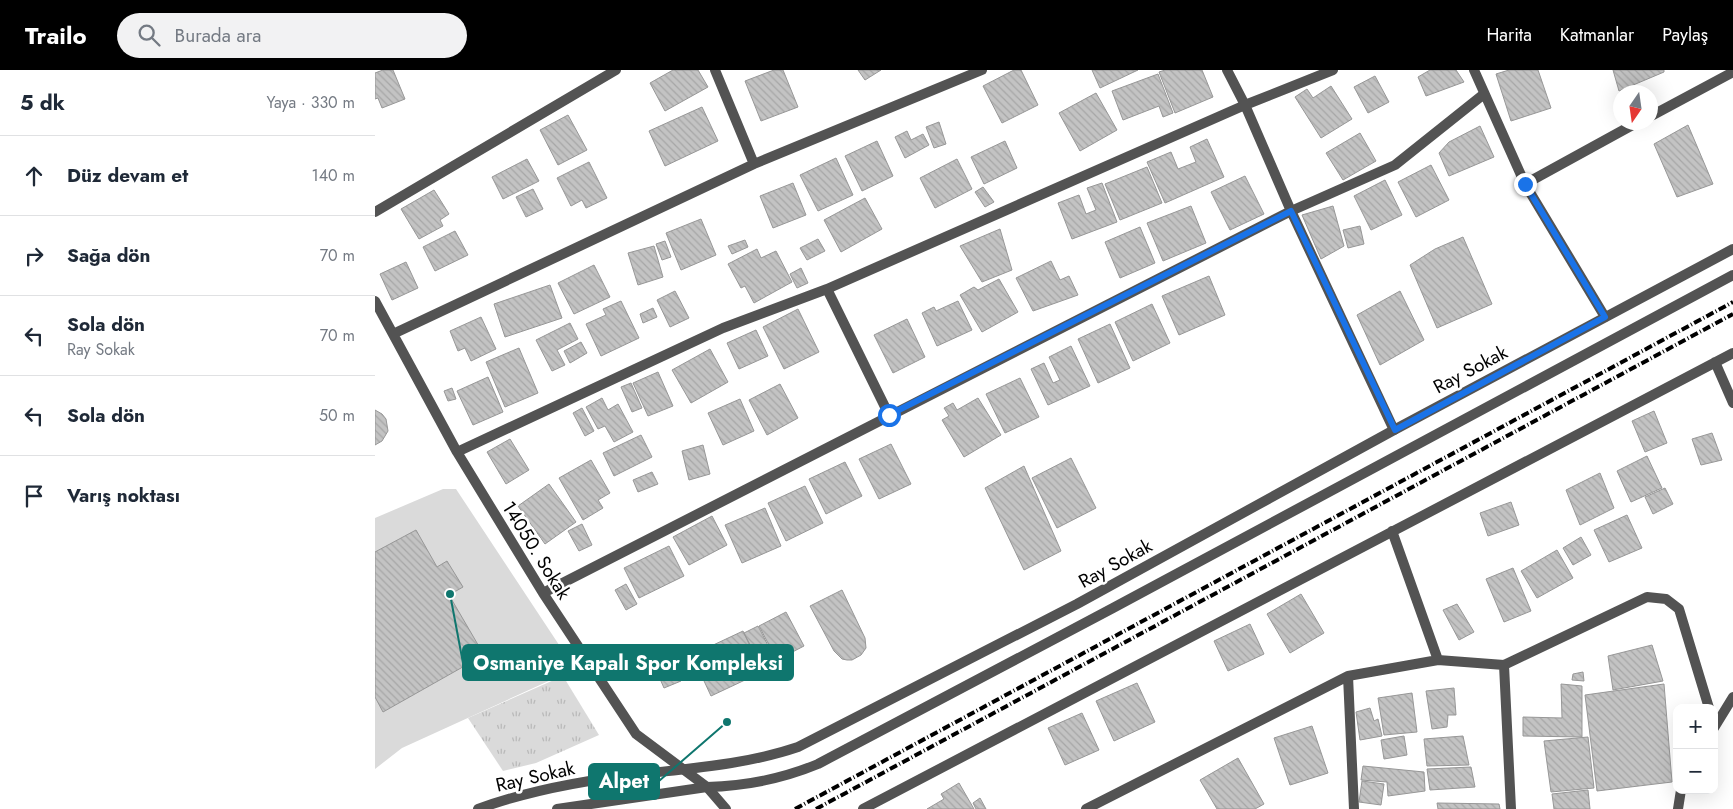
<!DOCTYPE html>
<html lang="tr">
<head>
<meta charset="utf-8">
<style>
	body { margin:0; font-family:Jost,sans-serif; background:#f2f2f3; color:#1f2937 }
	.controls { position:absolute; right:15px; bottom:15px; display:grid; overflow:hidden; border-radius:10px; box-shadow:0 5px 20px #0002 }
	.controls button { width:45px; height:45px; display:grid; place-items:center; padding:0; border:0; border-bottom:1px solid #e0e1e3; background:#fff; color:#1f2937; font:25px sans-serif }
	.compass { position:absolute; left:1238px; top:15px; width:45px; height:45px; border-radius:50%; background:#fff; box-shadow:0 5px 20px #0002; rotate:193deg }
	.stop { position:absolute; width:15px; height:15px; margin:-11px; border:4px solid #1a73e8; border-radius:50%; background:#fff }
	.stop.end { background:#1a73e8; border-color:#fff; box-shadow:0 1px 5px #0008 }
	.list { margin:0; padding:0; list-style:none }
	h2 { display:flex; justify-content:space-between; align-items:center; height:65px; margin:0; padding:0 20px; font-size:21px }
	h2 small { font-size:16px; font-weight:400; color:#747a83 }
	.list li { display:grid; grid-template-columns:32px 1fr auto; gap:15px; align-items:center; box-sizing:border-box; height:80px; padding:0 20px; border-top:1px solid #e0e1e3 }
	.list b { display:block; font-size:19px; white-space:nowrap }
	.list p { margin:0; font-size:16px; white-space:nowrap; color:#747a83 }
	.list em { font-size:16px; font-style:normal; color:#747a83 }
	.icon { flex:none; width:28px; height:28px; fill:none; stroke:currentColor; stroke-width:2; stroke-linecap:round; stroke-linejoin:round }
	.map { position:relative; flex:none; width:1358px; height:739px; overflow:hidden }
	header { display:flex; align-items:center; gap:30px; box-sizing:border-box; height:70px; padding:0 25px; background:#000; color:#fff }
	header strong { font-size:24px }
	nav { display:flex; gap:28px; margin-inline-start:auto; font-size:18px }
	.search { width:350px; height:45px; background:#f2f2f3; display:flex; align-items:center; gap:12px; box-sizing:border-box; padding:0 18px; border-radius:28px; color:#747a83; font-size:19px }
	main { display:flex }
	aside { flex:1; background:#fff }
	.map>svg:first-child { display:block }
</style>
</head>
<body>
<header>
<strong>Trailo</strong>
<div class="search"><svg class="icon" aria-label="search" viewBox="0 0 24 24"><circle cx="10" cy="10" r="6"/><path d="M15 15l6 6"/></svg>Burada ara</div>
<nav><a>Harita</a><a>Katmanlar</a><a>Paylaş</a></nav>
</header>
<main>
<aside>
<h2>5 dk<small>Yaya · 330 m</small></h2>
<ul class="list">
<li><svg class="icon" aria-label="ahead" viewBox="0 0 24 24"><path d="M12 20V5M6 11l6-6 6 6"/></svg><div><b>Düz devam et</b></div><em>140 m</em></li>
<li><svg class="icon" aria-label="right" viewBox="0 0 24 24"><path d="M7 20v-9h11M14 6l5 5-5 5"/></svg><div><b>Sağa dön</b></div><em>70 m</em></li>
<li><svg class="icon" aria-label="left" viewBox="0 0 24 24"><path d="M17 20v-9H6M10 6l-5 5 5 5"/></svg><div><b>Sola dön</b><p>Ray Sokak</p></div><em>70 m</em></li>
<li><svg class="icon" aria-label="left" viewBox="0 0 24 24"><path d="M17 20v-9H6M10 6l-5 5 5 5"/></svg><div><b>Sola dön</b></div><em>50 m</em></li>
<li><svg class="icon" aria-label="arrive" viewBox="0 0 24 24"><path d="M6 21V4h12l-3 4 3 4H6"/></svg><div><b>Varış noktası</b></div></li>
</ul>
</aside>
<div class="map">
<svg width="1358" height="739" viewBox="0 0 1358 739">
	<defs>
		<pattern id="park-tufts" width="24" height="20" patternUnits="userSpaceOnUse" patternTransform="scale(1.25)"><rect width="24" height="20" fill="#dadada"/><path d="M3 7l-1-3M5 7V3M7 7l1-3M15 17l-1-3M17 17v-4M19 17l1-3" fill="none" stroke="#b9b9b9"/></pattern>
		<pattern id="building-back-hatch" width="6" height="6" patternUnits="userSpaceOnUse" patternTransform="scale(1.25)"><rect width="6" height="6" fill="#c3c3c3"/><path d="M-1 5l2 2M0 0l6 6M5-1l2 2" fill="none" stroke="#a6a6a6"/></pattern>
	</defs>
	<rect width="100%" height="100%" fill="#fff"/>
	<!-- grass -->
	<path fill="#dadada" d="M68 419H81L200 599 27 678 0 699V448Z"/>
	<!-- park -->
	<path fill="url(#park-tufts)" d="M188 606 224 665 161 693 128 701 93 648Z"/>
	<!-- building -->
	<path fill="url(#building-back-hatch)" stroke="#979797" d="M8 0H18L30 29 7 38 3 28 0 29V3Z
		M298 0H323L333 17 290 41 275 13Z
		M399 0H408L423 37 386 51 370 11Z
		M483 0H506L490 10Z
		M639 0H646L663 35 627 53 608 16Z
		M717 0H763L725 18Z
		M790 0H827L838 27 800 43 784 2Z
		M1055 0H1081L1089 12 1051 26 1043 7Z
		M1134 0H1163L1176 38 1136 51 1121 4Z
		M1238 0H1289V2L1244 21Z
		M783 4 798 43 788 47 784 36 748 50 737 21Z
		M1000 6 1014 32 993 43 979 17Z
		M956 16 977 49 946 68 920 27 932 19 938 28Z
		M721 23 742 60 705 81 684 43Z
		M327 37 343 71 290 96 274 61Z
		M193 45 212 80 183 95 165 60Z
		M564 52 571 74 559 78 551 57Z
		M1313 55 1338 114 1302 127 1279 74Z
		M1105 56 1119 87 1074 106 1064 83 1074 72Z
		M532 61 536 70 548 64 554 75 530 88 520 67Z
		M985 63 1001 91 968 110 951 83Z
		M832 69 849 107 790 133 772 92 796 82 803 99 821 92 815 77Z
		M502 71 518 106 487 121 470 86Z
		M630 71 642 98 609 114 596 87Z
		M461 88 478 125 443 141 425 105Z
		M152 89 164 111 128 129 117 107Z
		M582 89 597 119 560 138 545 108Z
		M214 92 232 128 211 138 207 130 196 136 182 108Z
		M1056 95 1074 130 1041 147 1023 112Z
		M772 97 787 133 745 150 730 114Z
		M870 106 889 144 855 160 836 122Z
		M1010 110 1027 145 996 160 979 126Z
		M418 113 431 145 398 158 385 126Z
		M727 113 742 152 697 169 683 133 704 125 711 144 721 140 712 118Z
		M608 117 619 132 610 137 600 122Z
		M158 119 168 139 151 147 141 127Z
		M59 120 74 144 65 150 68 156 44 169 26 139Z
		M490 128 507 159 466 182 449 150Z
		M816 136 831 173 788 191 772 153Z
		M958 136 969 176 946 189 927 145Z
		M326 149 341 185 306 200 291 163Z
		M985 156 989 174 973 178 968 160Z
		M765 157 780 193 745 208 730 172Z
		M625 159 637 200 607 212 585 176Z
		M80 161 93 185 60 201 48 177Z
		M1088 167 1117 234 1062 258 1035 195 1060 179Z
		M443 169 450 181 432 190 425 178Z
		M370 170 373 177 357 184 353 176Z
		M290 171 296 187 287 190 281 174Z
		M279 176 288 207 263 215 253 183Z
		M382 179 386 188 401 181 417 212 379 233 370 216 366 218 353 194Z
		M676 191 685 210 694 206 703 225 658 241 641 208Z
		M31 192 43 218 17 230 5 204Z
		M219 195 235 227 199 244 183 213Z
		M426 198 433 213 422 218 415 204Z
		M834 206 850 245 804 265 787 226Z
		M624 209 643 242 607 262 585 225 599 217 603 220Z
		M175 215 187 248 130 267 119 234Z
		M300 221 314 248 295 257 282 230Z
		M1025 221 1049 270 1005 295 982 245Z
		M246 231 264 268 226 286 211 254 231 245 228 239Z
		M583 231 597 260 562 276 547 243 559 237 561 241Z
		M777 234 795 273 758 291 740 252Z
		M278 238 282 247 268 253 265 244Z
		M423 239 444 282 409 299 388 257Z
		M106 247 121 279 96 291 90 278 83 281 75 261Z
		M532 249 550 287 518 303 499 265Z
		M195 253 203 269 182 280 190 295 177 301 161 270Z
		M735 254 755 298 723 313 703 269Z
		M381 260 393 286 364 299 352 273Z
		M206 272 212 283 195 293 189 281Z
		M696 276 715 316 673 335 656 299 669 293 678 313 685 310 674 287Z
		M144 278 163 323 130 337 111 292Z
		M335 279 353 312 316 333 297 300Z
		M283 302 298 336 273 346 258 313Z
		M113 307 128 342 98 355 82 321Z
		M645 308 664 347 630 363 611 324Z
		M256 313 267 338 257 342 246 317Z
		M405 314 423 348 392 365 374 330Z
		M77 318 81 329 73 331 69 321Z
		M227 328 233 340 243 334 258 362 239 372 230 356 223 359 211 337Z
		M603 328 626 365 589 387 567 350 574 346 569 338 578 333 582 340Z
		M365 329 379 361 348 375 333 343Z
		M207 338 219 361 210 366 198 343Z
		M0 340 7 344 11 349 13 361 7 371 0 375Z
		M1279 341 1292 373 1270 382 1257 351Z
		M1337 363 1347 390 1326 395 1317 369Z
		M266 365 277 387 239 406 228 383Z
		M135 369 154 400 131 414 112 382Z
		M516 374 536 414 504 429 484 389Z
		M328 375 335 404 314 410 307 381Z
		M1272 386 1287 418 1256 432 1242 401Z
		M696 388 721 438 682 458 657 408Z
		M216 390 235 423 223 430 228 438 208 450 184 408Z
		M470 392 487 426 451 444 434 409Z
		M649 396 686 481 649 500 610 418Z
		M277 402 283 414 263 422 258 410Z
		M1225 403 1239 438 1205 455 1191 420Z
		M174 414 201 452 170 474 143 436Z
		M430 416 448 453 411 471 393 433Z
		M1290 418 1298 434 1278 444 1270 427Z
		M1136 432 1144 455 1113 466 1105 443Z
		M390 438 406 476 367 493 350 455Z
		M1252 445 1267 478 1234 492 1219 460Z
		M337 446 352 475 314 495 298 467Z
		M207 454 217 475 204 481 193 461Z
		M41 460 62 497 72 491 88 517 74 525 109 585 8 642 0 627V482Z
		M1206 467 1216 485 1198 495 1188 478Z
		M294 476 309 506 264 528 249 498Z
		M1182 480 1198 508 1162 528 1146 501Z
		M1138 498 1156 541 1129 552 1111 509Z
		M251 514 262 534 251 540 240 520Z
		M467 520 490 568 491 578 486 585 477 590H472L467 589 459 581 435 536Z
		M926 524 949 563 915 583 892 544Z
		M1082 534 1099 562 1084 570 1068 540Z
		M411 542 429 576 402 590 384 556Z
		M875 554 889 584 853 601 839 571Z
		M383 556 400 589 386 596 369 563Z
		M368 561 387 602 336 626 317 585Z
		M1277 575 1288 611 1238 620 1233 586Z
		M299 595 306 611 289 618 282 602Z
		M1208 602 1209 611 1197 610 1198 604Z
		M762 613 780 652 739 671 721 631Z
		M1186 614 1207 616V667L1148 666V647L1187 648Z
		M1289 614 1297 712 1222 721 1210 625Z
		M1079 618 1081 645H1073L1072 657 1057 659 1051 621Z
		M1037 623 1042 662 1009 665 1003 628Z
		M995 638 999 651 1003 649 1007 666 985 670 981 642Z
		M707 643 724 680 690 695 673 658Z
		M937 656 953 703 915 715 899 668Z
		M1029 666 1032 685 1009 689 1006 670Z
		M1088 666 1094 695 1052 696 1049 669Z
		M1213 667 1219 718 1176 722 1169 671Z
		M863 688 889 734 880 739H842L825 710Z
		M988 696 1049 702 1050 721 1013 726 1012 712 986 710Z
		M1096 697 1100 717 1055 720 1052 699Z
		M987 711 1009 714 1006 735 984 732Z
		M584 713 599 739H552L569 729 566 724Z
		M1213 720 1215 739H1179L1177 724Z
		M605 728 611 739H601L598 733Z
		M1062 733 1124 734 1125 739H1063Z"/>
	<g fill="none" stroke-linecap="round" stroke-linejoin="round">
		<!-- minor -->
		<path stroke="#535353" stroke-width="10" d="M340 0 379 94
			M852 0 870 35 916 141 1019 360
			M1099 0 1150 114 1230 247
			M1276 46 1358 2
			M1150 114 1263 52
			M0 142 241 0
			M452 219 514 345
			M0 231 82 382 168 523 261 664 332 717 351 739
			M18 264 379 94 607 0
			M1340 292 1358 333
			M82 382 348 258 452 219 870 35 958 0
			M1017 461 1063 590
			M168 523 916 141 1020 95 1109 24
			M1129 595 1136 739
			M973 606 979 739
			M488 739 1358 283
			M711 739 973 606 1063 590 1129 595 1272 527 1291 529 1304 539 1334 638"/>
		<!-- tertiary -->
		<path stroke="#535353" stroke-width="10" d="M1339 658 1358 627
			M103 739C155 720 211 710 266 704 319 698 373 694 423 677L702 534 1019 360 1358 179
			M182 739 332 717C371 716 407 709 443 694L738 538 1358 205
			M1303 739 1306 720"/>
		<!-- rail -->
		<path stroke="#000" stroke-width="4" stroke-dasharray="8 2.5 1 2.5" stroke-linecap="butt" d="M420 739 1358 232
			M441 739 1358 244"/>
	</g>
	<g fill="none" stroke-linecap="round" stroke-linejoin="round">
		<!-- route -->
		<path stroke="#1a73e8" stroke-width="6" d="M514 345 916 141 1020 360 1230 247 1150 114"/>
	</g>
	<g text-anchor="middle" stroke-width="5" stroke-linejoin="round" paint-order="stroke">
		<!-- street labels -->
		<g font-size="19" fill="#000" stroke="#fff">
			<text transform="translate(1095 299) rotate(-28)" y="7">Ray Sokak</text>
			<text transform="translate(162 480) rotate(58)" y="7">14050. Sokak</text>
			<text transform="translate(740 493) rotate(-29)" y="7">Ray Sokak</text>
			<text transform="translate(160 706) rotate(-13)" y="7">Ray Sokak</text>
		</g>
	</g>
	<!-- callouts -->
	<path fill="none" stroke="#0f766e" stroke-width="2" d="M75 524L88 593M352 652L284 711"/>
	<g fill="#0f766e" stroke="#fff" stroke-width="2">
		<circle cx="75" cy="524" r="5"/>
		<circle cx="352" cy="652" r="5"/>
	</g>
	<g fill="#0f766e" stroke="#0f766e" stroke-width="2">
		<rect x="88" y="575" width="330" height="35" rx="5"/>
		<rect x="214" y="694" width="70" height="35" rx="5"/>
	</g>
	<g font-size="20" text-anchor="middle" font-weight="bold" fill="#fff">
		<text x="253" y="600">Osmaniye Kapalı Spor Kompleksi</text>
		<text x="249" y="718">Alpet</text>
	</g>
</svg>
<div class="controls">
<button>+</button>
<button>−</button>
</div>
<svg class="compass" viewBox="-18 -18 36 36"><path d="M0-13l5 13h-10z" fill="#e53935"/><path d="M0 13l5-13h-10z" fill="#747a83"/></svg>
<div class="stop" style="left:514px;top:345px"></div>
<div class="stop end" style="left:1150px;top:114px"></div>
</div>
</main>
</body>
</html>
